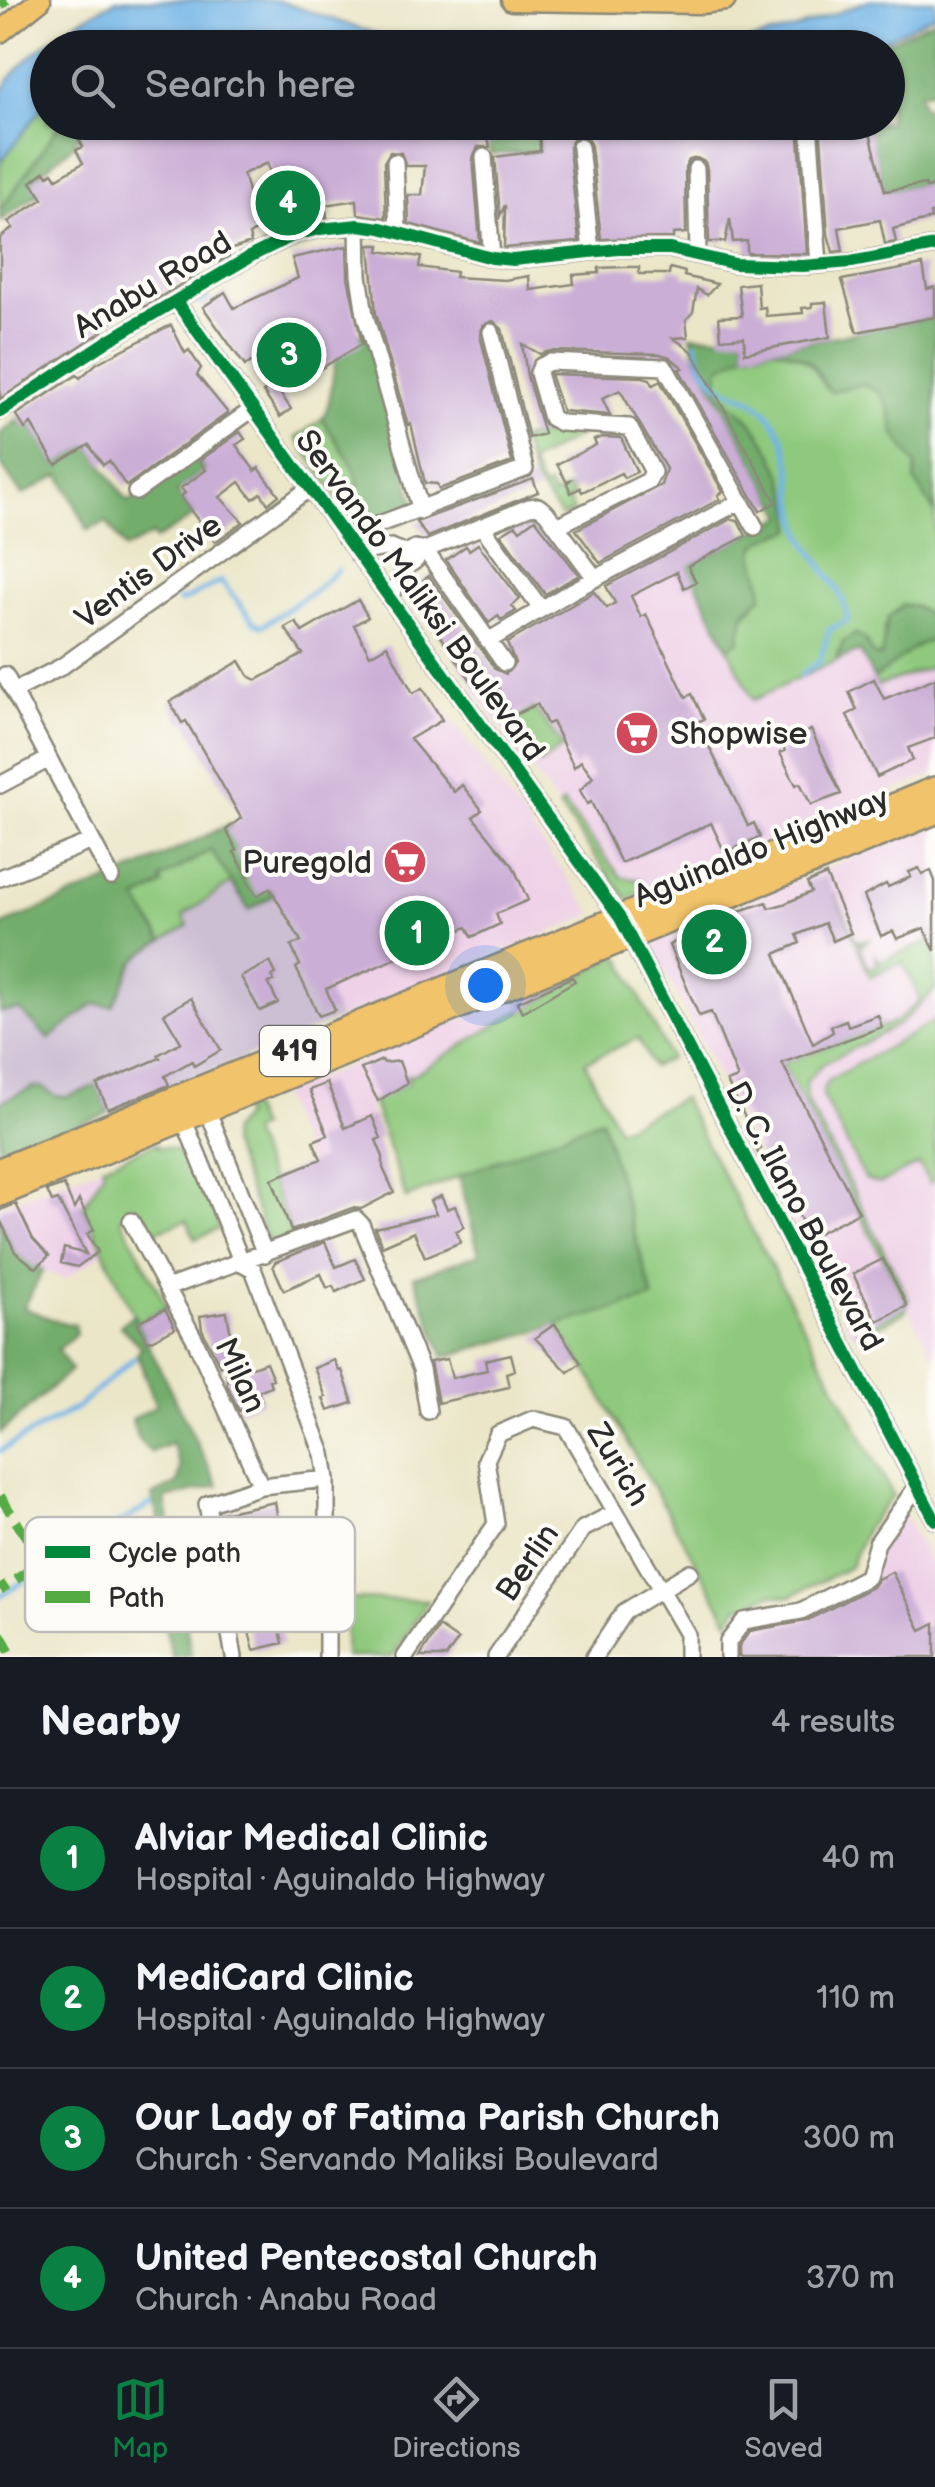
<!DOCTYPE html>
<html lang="en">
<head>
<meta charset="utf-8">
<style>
	body { margin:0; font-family:"Balsamiq Sans",sans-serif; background:#242831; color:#f1f3f6 }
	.you { position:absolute; left:485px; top:985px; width:35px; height:35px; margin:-25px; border:8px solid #fff; border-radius:50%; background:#1a73e8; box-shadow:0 0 0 15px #1a73e833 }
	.badge { display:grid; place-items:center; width:65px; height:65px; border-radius:50%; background:#0b8043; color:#fff; font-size:32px; font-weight:700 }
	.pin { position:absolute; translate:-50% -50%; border:5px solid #fff; box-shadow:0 2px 10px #0006 }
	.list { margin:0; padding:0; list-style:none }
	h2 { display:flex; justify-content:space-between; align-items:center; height:130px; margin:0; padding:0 40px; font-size:42px }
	h2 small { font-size:32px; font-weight:400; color:#9ea1a6 }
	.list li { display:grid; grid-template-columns:65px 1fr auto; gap:30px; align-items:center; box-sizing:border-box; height:140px; padding:0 40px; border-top:2px solid #363941 }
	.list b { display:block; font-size:38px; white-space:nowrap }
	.list p { margin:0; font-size:32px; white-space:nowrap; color:#9ea1a6 }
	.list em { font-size:32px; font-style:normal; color:#9ea1a6 }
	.icon { flex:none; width:55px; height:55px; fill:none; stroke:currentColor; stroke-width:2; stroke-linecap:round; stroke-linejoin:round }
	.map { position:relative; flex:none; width:935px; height:1657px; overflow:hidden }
	.search { position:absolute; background:#171b24; box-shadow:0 2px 8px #0004; left:30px; right:30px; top:30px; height:110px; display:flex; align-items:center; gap:25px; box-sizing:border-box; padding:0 35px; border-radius:55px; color:#9ea1a6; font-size:38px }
	.sheet { height:690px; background:#171b24 }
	nav { display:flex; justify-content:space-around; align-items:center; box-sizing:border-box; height:140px; border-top:2px solid #363941; background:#171b24; font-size:28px; color:#9ea1a6 }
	nav a { display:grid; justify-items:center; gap:5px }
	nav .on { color:#0b8043 }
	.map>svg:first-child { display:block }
</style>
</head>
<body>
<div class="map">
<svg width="935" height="1657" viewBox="0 0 935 1657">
	<rect width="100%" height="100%" fill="#fdfcf7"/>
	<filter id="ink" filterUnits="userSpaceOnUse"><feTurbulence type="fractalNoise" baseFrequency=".01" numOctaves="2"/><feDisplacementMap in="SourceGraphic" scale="20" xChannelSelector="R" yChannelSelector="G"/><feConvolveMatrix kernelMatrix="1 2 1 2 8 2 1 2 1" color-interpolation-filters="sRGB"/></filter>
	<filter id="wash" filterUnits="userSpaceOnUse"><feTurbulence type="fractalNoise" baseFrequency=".0048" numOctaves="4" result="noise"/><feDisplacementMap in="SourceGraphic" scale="40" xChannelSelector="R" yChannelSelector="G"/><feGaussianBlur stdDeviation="2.25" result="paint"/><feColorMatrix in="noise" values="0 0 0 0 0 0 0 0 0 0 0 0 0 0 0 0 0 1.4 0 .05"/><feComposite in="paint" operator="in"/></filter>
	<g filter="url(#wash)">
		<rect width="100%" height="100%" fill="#ebe6c8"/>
		<!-- built -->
		<path fill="#eed0e7" d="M688 566 754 699 860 650 877 686 935 666V774L627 899 472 689 579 623Z
			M440 704 594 914 339 1019 305 948 229 824Z
			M935 824V1360L907 1306 852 1335 649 941Z
			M513 997 521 1013 367 1106 381 1138 310 1168 280 1095Z
			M102 1166 104 1171 83 1207 105 1252 65 1279 36 1268 15 1252 0 1219V1206Z
			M903 1512 935 1573V1657H735L731 1644 745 1624 872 1582 879 1547Z"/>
		<!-- industrial -->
		<path fill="#ccbed3" d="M242 840 305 948 339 1019 15 1151 0 1132V926L128 873 148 861Z"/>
		<!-- green -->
		<path fill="#8fc97d" stroke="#5d7a54" stroke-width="2.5" d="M47 101 48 122 61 123 0 211V163Z
			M774 348C802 354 813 362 825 388L862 384 880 392 889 409 895 434 911 454 916 466V481L935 513V619L914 606 884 628V652L880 658 872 654 865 640 838 651 836 661 753 700 728 648 739 641 741 620 755 604 762 585C751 544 746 541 792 530 796 492 769 440 743 413 737 408 729 404 724 398 716 389 717 378 720 367L745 353Z
			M322 419 352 464 359 483 344 507 296 438Z
			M584 433 530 463 542 488 548 486 553 496 569 488 573 496 568 499 574 512 561 517 533 479 521 439 545 434Z
			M930 639H935V666L877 686 874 679 916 646Z
			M534 708 563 747 540 764 511 724Z
			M563 803 621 877 641 880 647 890 688 870 689 873 627 899 559 807Z
			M211 850 232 882 183 916 188 926 163 941 137 900 163 885 160 880Z
			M834 893 856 941 869 939 860 948 869 968 878 965 875 953 879 962 935 939V990L900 1024 823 1064 806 1082 807 1101 909 1299 905 1312 863 1334 858 1332 907 1305 782 1063 897 1021 920 1000 903 962 870 976 857 946 863 943H856Z
			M615 956 621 958 670 1059 652 1067 638 1038 585 1062 618 1129 682 1098 893 1495 865 1530 850 1567 789 1597 773 1594 738 1607 729 1621 589 1374 555 1324 653 1297 601 1119 406 1198 373 1103 409 1082 406 1076 413 1075 519 1011 521 1013Z
			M935 1021V1180L929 1183 919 1164 879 1184 865 1179 823 1097 824 1087 829 1080Z
			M249 1106 259 1127 251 1133 292 1235 273 1242 268 1240 230 1143 231 1131 244 1116 241 1109Z
			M156 1143 158 1147C200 1146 206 1195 220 1228L195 1239 187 1220 145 1235 133 1212 121 1218 167 1307 137 1322 83 1207 104 1171 102 1166Z
			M347 1599 428 1600 392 1657H345Z"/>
		<!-- forest -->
		<path fill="#73ad6c" stroke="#4f6c4c" stroke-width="2.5" d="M935 19V90L919 93 922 106 932 111 935 124V182L885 191 867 123 888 122V48L878 47Z
			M61 123H87L73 145 32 181 39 193 0 221V211Z
			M484 123H538L540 151 490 154Z
			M935 317V512L915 481 916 466 895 434 889 409 880 392 862 384 831 392C824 386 822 379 817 371 808 355 791 352 774 348Z
			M367 332 418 515 365 537 344 507 359 483 352 464 322 419C341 387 320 344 367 332Z
			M691 335 744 337 745 353 720 367C717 378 716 389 724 398 729 404 737 408 743 413 770 440 795 491 793 530 733 545 760 552 763 596L745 612 739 641 728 648 688 566 784 516 698 361Z
			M18 419 25 429 31 424 56 465 89 445 128 502 195 455 206 470 177 492 194 516 155 540 152 535 125 549 107 522 88 530 60 475 22 495 0 463V434Z
			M902 605 914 606 935 619V638L916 646 874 679 860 651 836 661 843 642 856 633 865 640 872 654 881 657 888 618Z
			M230 824 274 895 249 910 211 850 161 879 163 884 137 900 163 941C121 964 135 971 112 1006L94 1004 49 1039 20 1010 0 1012V926L128 873Z
			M97 1085 109 1113 0 1157V1102L33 1087H42L56 1096 67 1097Z
			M601 1119 653 1298 444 1357 414 1277 479 1254 459 1176Z
			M0 1219 15 1252 43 1270 24 1308 61 1323 75 1324 76 1333 58 1350 71 1370 0 1433Z
			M133 1314 218 1486 165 1498 191 1654 172 1657 166 1630 128 1557 163 1536 152 1496 178 1483 180 1468 172 1443 151 1452C139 1443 135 1435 132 1419L156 1406 137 1354 142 1348 120 1326Z"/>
		<!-- water -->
		<path fill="#71b4e6" stroke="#4e7088" stroke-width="2.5" d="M117 0H276L382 36 591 47 243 48 214 39 192 40 169 35 151 36 116 47 48 48 47 101 0 163C0 143 0 120 0 100 6 63 85 15 117 0Z
			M869 0H935V14L871 47H725L796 29Z"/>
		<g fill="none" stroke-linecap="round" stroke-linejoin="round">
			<!-- stream -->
			<path stroke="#71b4e6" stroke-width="5" d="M200 304 208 298
				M696 343C708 404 746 381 773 420 799 457 788 495 802 532 814 564 843 583 848 620L829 630 820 661 801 675
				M178 599 181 602 221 581 254 622 262 626 317 589 337 570
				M0 1451 79 1406 134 1358
				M0 1596 150 1505"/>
		</g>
		<g id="blocks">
			<!-- building -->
			<path fill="#cbaed6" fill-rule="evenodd" d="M93 122H299L300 131 328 127V122H387L388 128 416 129V122H484L490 147H478L473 158 480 243 409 224 408 195H422L425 166H406L401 153 390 152 384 162 386 218 358 214 357 200 325 205 327 217 290 224 289 220 254 232 249 235 251 243 226 251 229 256 219 262 212 249 190 260 198 274 144 307 140 300 115 314 118 318 101 327 103 331 0 399V238L13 228 8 222 43 199 31 182 45 171 48 176 53 172 57 178 83 163 76 150 83 147 78 138 96 128ZM267 163 276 190 250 198 243 174Z
				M539 122H714V128L736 126V122H798L807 254 747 253V241L733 242 730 219 725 242H709L707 169 705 162 697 158 689 160 685 168 686 233 673 234V238L601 239 591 146 588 140 580 136 573 139 569 148 579 242 504 248 505 205 500 216 495 157 540 151Z
				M820 122H867L885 191 925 184 926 188 935 186V213L930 214 931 219 893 229 896 242 885 244 880 220 839 228 843 251 833 252 828 234Z
				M370 245H380L379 251 421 257 419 267 456 272 455 277 505 280 529 276 530 290 574 284 573 275 599 273V268L624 267H639V274H669L670 268 685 272 684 276 717 284 707 295 697 289 693 312 686 320 688 337 673 338 692 351 776 502 760 511 679 369 683 368 670 357 660 354 550 351 540 354 522 344 527 376 544 434 529 438 502 329 493 321 483 325 480 335 512 462 439 489 437 484 425 483 411 424 408 425 376 313Z
				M347 246 348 277 362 344 280 393 291 409 280 417 263 392 269 388 253 361 245 366 203 307 225 292 234 308 298 278 292 258Z
				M923 265 927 289 935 287V317L857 332 842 280Z
				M757 283 759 308 765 307 766 316 803 313 802 308 812 307V303L826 302 830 337 745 353 744 337 721 339 719 317 742 316 738 285Z
				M171 325 185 353 189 350 201 368 197 375 228 413 126 486 109 461 103 465 89 445 56 465 31 424 25 429 16 415 77 375 80 378 97 363Z
				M550 374 643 377 650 379 653 385 660 381 723 492 718 495 720 499 600 563 576 530 661 485 666 469 620 390 602 398 610 415 562 411Z
				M240 432 245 439 236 445 255 471 259 468 279 495 268 504 261 493 253 499 240 482 220 497 243 522 215 542 180 497 185 493 181 488 206 470 199 461Z
				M602 437 621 438 637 472 624 478 621 473 582 492 580 488 571 493 567 483 570 480 566 481 557 464 596 445 594 440Z
				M533 479 538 492 427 537 416 522Z
				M535 519 579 575 545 594 501 534 516 525 520 530Z
				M731 519 738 520 746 536 688 566 696 582 684 588 677 572 631 596 641 617 646 614 686 697 692 694 704 719 697 722 748 826 754 823 760 837 725 853 711 823 621 863 591 802 587 804 580 790 593 777 581 761 574 767 552 722 547 724 537 704 512 716 496 683 484 690 479 681 474 685 409 590 429 576 495 669 506 674 515 663 507 643 594 592 607 608 615 603 606 586Z
				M478 544 520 599 512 606 516 611 501 620 498 616 489 623 446 560 466 546 469 550Z
				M358 600 368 617 354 625 370 655 387 645 413 693 423 688 442 720 410 739 454 792 462 785 482 810 473 817 513 866 528 900 496 914 500 924 472 937 467 927 326 989 335 1010 319 1016 296 968 300 965 291 946 301 941 270 888 257 896 246 878 248 876 234 852 237 850 226 830 241 818 186 721 182 723 170 702 240 661 249 676 257 680 303 654 285 628 296 622 302 632Z
				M935 678V738L908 748 913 760 877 777 847 715 857 710 849 692 874 679 884 699Z
				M811 730 841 794 811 805 800 783 796 785 780 753 785 751 782 744Z
				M919 868 922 874 931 871 935 881V951L924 928 897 939 893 931 881 936 864 896 886 884 888 887 911 877 909 872Z
				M826 875 851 933 833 941 825 923 797 935 800 943 775 954 813 1044 833 1032 831 1026 846 1020 848 1026 878 1015 882 1027 782 1063 859 1212 810 1237 784 1187 778 1190 757 1151 761 1149 727 1082 738 1078 711 1012 699 1016 669 945 739 911 767 902 769 908 784 904 811 892 807 883Z
				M270 962 276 974 272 976 274 981 268 983 278 1003 260 1011 241 977Z
				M572 977 575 981 522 1012 517 1002Z
				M191 998 221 1050 194 1066 192 1061 165 1076 169 1085 108 1109 97 1085 160 1058 158 1055 181 1042 164 1014Z
				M382 1060 384 1063 399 1061 407 1083 378 1101 361 1069Z
				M327 1083 345 1128 372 1116 381 1138 376 1140 383 1157V1168L394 1192 361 1209 352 1208 291 1231 272 1179 321 1159 313 1141 328 1135 309 1090Z
				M64 1185 74 1209 79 1200 94 1230 87 1234 98 1252 77 1267 61 1263 64 1248 86 1254 58 1200 52 1202 47 1191Z
				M441 1196 447 1209 455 1206 464 1227 456 1231 461 1242 425 1257 414 1232 382 1246 375 1228 436 1214 430 1201Z
				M16 1204 33 1239 49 1256 36 1268 15 1252 0 1219V1210Z
				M325 1242 336 1267 355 1259 365 1279 336 1292 333 1286 327 1288 321 1274 284 1290 273 1266 275 1262Z
				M883 1259 907 1306 877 1321 853 1274Z
				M165 1309 175 1328 147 1342 137 1322Z
				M227 1312 231 1336 247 1369 266 1362 273 1379 269 1380 271 1386 258 1391 262 1401 239 1411 227 1384 226 1362 220 1366 215 1356 202 1329 200 1316Z
				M555 1324 581 1363 568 1372 535 1338Z
				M511 1354 515 1370 506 1373 509 1387 438 1403 430 1362 447 1359 452 1378 487 1370 485 1360Z
				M334 1360 339 1371 342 1370 353 1403 328 1411 323 1398 326 1397 314 1368Z
				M275 1502 279 1526 227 1536 222 1513Z
				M278 1563 283 1618 277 1619 283 1643 254 1650 248 1628 253 1626 248 1587 241 1588 238 1569Z
				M892 1572 921 1630 935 1623V1657H739V1646L750 1631 806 1621 872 1587 878 1579Z
				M439 1627 458 1640 446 1657H420Z"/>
		</g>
	</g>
	<g filter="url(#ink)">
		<use href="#blocks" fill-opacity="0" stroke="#8b887a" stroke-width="2.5"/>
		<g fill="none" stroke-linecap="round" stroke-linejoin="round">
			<!-- minor casing -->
			<g stroke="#8b887a" stroke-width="20">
				<path id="minor" d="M809 122 819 265
					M580 147 591 251
					M484 157 492 258
					M395 162 398 231
					M696 169 698 255
					M358 225 359 275 365 315 421 511
					M177 303 620 918 935 1520
					M0 412 111 339 253 255 294 235 320 229 358 225 381 228 492 258 513 260 618 249H670L735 264 803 266 851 262 935 246
					M136 492 253 409
					M482 526 541 609
					M557 526 648 481 653 472 629 427 561 423 551 418 538 373 541 366 550 362 665 367 755 527
					M345 537 525 469 491 332
					M425 550 504 663
					M357 553 391 547 403 552 408 566
					M404 555 415 548 425 550 529 507 538 506 546 512 595 578
					M389 598 408 566 416 560
					M488 641 570 592 741 501
					M5 675 111 877
					M14 691 61 667 310 488
					M0 785 49 759
					M0 878 92 841
					M205 1104 265 1254
					M181 1113 242 1263 253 1269 323 1454 327 1479V1657
					M131 1221 195 1340 261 1486
					M167 1288 356 1219 361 1224 421 1369 428 1411
					M234 1657 207 1504 261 1486 327 1479
					M405 1657 496 1524 486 1460 498 1434 533 1419 566 1427 687 1634V1657
					M496 1657 583 1529 616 1512
					M594 1657 624 1612 690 1572
					M728 1657V1642L744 1621 801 1611 867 1577 877 1543 917 1486"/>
			</g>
			<!-- major casing -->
			<g stroke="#8b887a" stroke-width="25">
				<path id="major" d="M512 0 701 3 725 0
					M0 32 40 0"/>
			</g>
			<!-- highway casing -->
			<g stroke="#8b887a" stroke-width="30">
				<path id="highway" d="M0 1171 935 790
					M0 1193 935 811"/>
			</g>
			<!-- minor -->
			<use href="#minor" stroke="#fff" stroke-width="15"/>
			<!-- major -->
			<use href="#major" stroke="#f1c36a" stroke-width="20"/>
			<!-- highway -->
			<use href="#highway" stroke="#f1c36a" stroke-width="25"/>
			<!-- quiet -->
			<path stroke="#54ab44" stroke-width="10" stroke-dasharray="20 10" stroke-linecap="butt" d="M0 6 7 0
				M0 1496 42 1562 0 1590
				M42 1562 49 1563 92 1537H99C122 1559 111 1575 152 1570
				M0 1634 13 1657"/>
			<!-- cycleway casing -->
			<g stroke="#fdfcf7" stroke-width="19">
				<path id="cycleway" d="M177 303 620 918 935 1520
					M0 412 111 339 253 255 294 235 320 229 358 225 381 228 492 258 513 260 618 249H670L735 264 803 266 851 262 935 246"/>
			</g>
			<!-- cycleway -->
			<use href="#cycleway" stroke="#00873e" stroke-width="12"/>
		</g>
	</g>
	<!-- icons -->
	<defs>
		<g id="supermarket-disc" transform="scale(2.25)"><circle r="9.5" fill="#d1495b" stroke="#fdfcf7"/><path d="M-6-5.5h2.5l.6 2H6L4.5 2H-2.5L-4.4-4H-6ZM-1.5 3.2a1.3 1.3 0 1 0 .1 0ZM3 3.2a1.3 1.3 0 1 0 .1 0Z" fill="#fff"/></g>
	</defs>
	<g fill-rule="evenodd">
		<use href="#supermarket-disc" x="637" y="733"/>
		<use href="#supermarket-disc" x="405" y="862"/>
	</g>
	<g text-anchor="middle" stroke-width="8" stroke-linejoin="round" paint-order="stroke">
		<!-- shield labels -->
		<rect fill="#fdfcf7" stroke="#6a6a68" stroke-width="2.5" x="260" y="1026" width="70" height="50" rx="8"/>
		<g font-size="30" font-weight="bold" fill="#2b2b2b">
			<text x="295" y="1061">419</text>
		</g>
		<!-- street labels -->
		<g font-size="32" fill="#2b2b2b" stroke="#fdfcf7">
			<text transform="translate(152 284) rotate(-31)" y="11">Anabu Road</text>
			<text transform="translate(148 571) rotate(-36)" y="11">Ventis Drive</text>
			<text transform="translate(421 595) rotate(54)" y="11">Servando Maliksi Boulevard</text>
			<text transform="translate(761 847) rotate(-22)" y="11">Aguinaldo Highway</text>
			<text transform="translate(805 1216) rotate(62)" y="11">D. C. Ilano Boulevard</text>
			<text transform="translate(241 1375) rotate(65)" y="11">Milan</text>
			<text transform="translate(619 1464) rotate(59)" y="11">Zurich</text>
			<text transform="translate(527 1562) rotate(-56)" y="11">Berlin</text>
		</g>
		<!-- poi labels -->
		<g font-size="32" fill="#2b2b2b" stroke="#fdfcf7" text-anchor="start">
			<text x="670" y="744">Shopwise</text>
			<text x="372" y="873" text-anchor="end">Puregold</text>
		</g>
	</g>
	<!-- legend -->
	<rect x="25" y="1517" width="330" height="115" rx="15" fill="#fdfcf7" stroke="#bebdba" stroke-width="2.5"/>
	<rect x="45" y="1546" width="45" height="12" fill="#00873e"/>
	<rect x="45" y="1591" width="45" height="12" fill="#54ab44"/>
	<g font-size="28" fill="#2b2b2b">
		<text x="108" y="1562">Cycle path</text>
		<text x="108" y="1607">Path</text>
	</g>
</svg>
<div class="you"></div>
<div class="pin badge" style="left:417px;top:933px">1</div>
<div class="pin badge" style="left:714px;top:942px">2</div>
<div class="pin badge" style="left:289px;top:355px">3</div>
<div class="pin badge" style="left:288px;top:203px">4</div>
<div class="search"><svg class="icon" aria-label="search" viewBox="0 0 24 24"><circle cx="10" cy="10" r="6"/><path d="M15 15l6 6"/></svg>Search here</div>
</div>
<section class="sheet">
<h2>Nearby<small>4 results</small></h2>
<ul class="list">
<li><span class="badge">1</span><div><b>Alviar Medical Clinic</b><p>Hospital · Aguinaldo Highway</p></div><em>40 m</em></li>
<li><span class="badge">2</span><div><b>MediCard Clinic</b><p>Hospital · Aguinaldo Highway</p></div><em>110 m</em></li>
<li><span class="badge">3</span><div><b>Our Lady of Fatima Parish Church</b><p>Church · Servando Maliksi Boulevard</p></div><em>300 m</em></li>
<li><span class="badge">4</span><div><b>United Pentecostal Church</b><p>Church · Anabu Road</p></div><em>370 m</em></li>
</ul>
</section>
<nav>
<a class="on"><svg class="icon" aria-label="map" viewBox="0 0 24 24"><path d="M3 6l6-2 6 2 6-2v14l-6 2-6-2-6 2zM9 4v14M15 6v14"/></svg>Map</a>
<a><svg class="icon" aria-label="directions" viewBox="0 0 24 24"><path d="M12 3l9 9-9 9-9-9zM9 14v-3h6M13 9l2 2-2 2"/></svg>Directions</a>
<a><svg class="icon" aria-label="saved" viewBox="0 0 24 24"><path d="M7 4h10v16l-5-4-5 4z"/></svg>Saved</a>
</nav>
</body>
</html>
